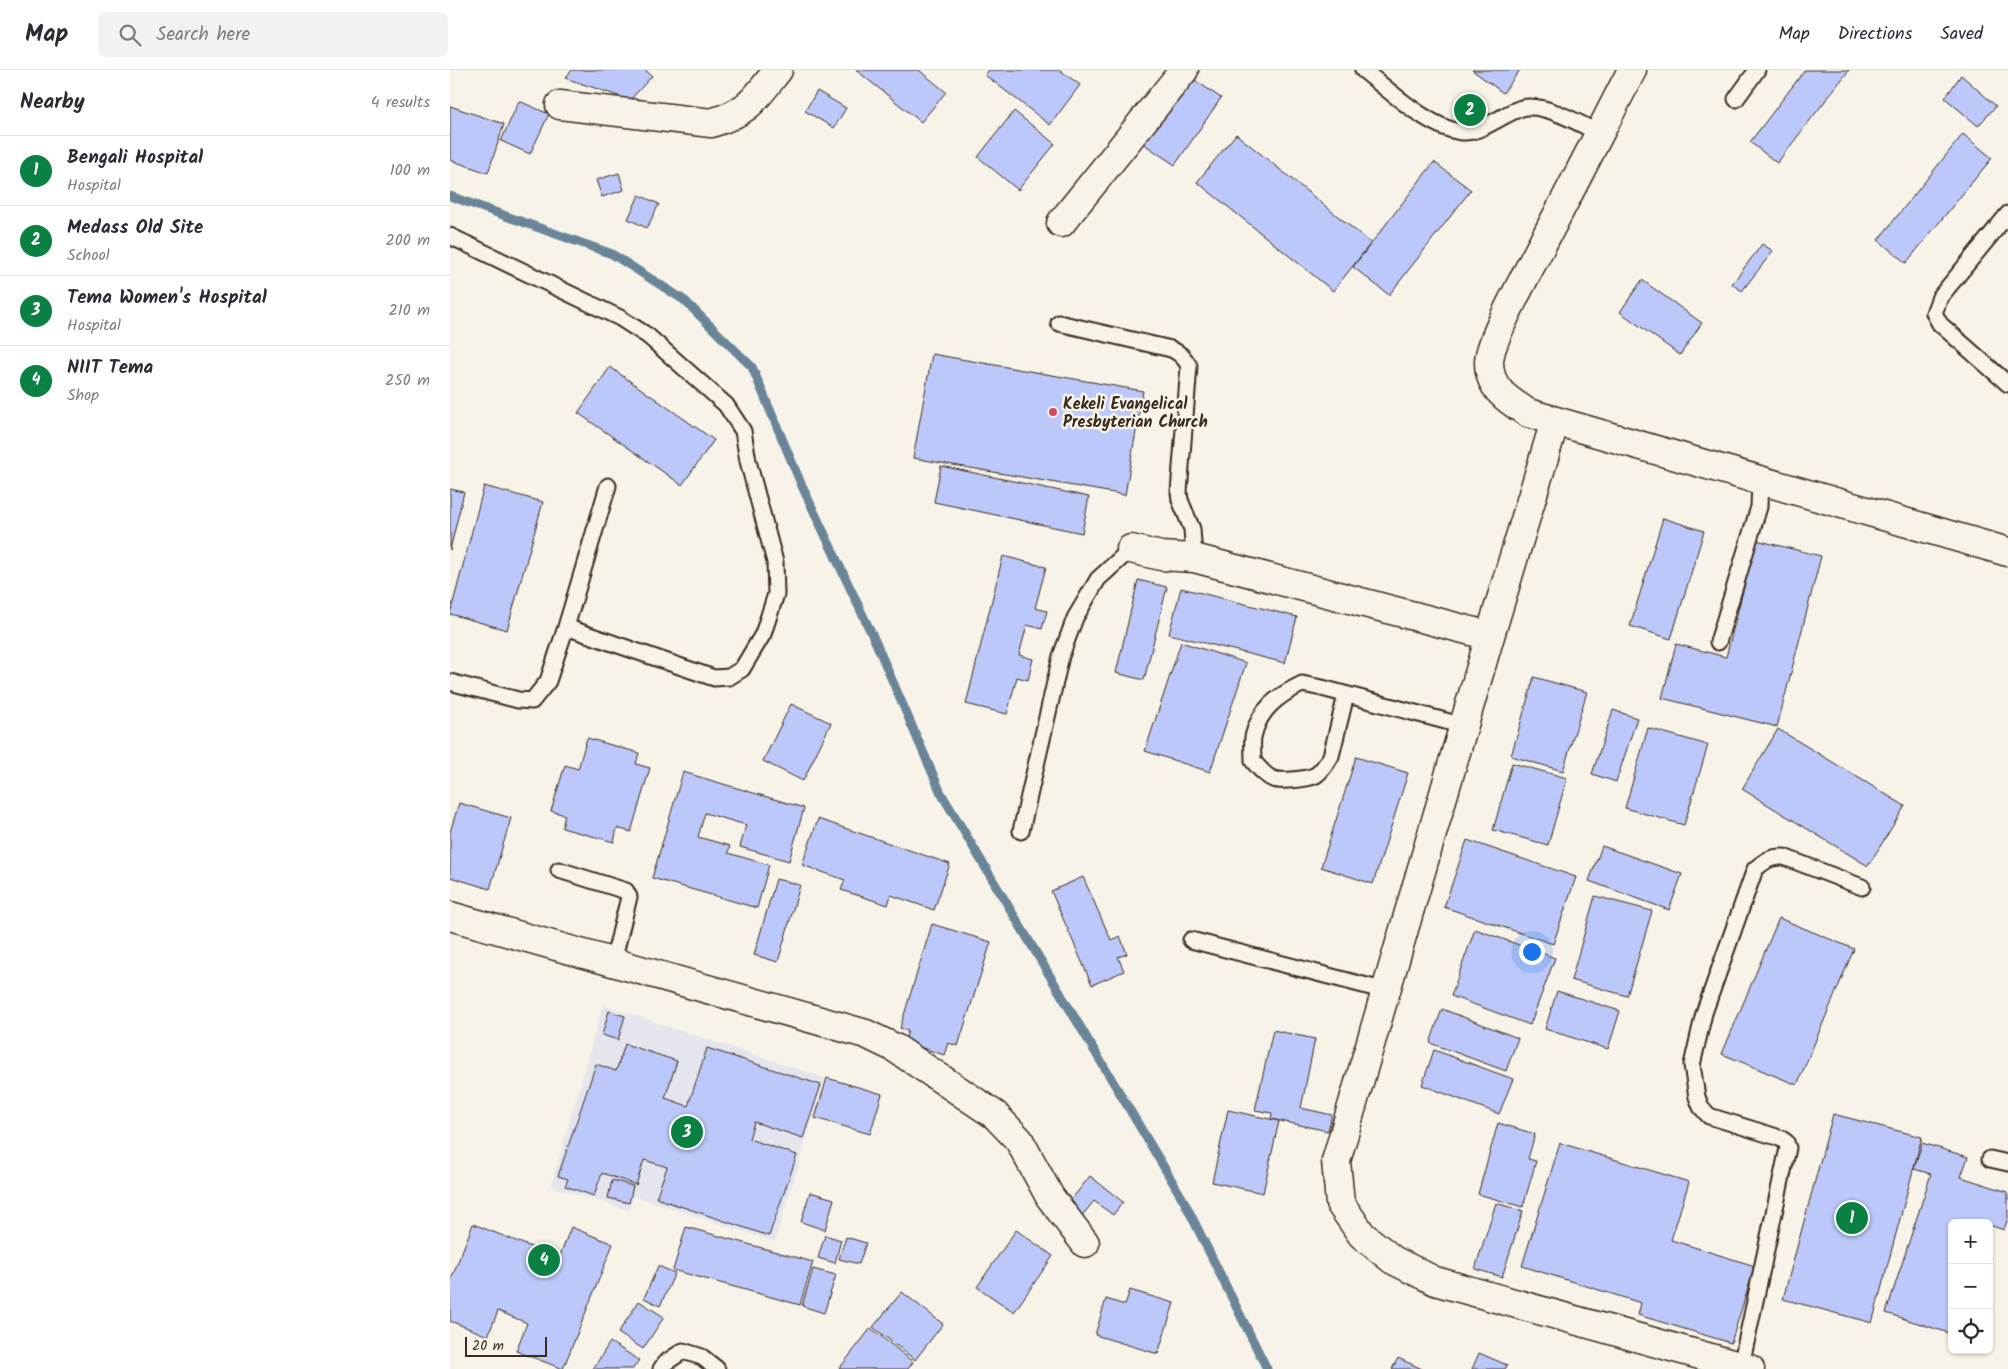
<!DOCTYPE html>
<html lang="en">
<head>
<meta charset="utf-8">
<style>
	body { margin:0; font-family:Kalam,sans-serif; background:#f2f2f3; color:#2b2b33 }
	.controls { position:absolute; right:15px; bottom:15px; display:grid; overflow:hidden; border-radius:8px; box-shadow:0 1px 4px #0004 }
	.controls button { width:45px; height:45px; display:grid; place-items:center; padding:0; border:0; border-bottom:1px solid #e1e1e2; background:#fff; color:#2b2b33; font:25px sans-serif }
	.scale { position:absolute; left:15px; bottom:12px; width:82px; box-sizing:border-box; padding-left:5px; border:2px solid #3b2a1e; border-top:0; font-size:14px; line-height:18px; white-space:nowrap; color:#3b2a1e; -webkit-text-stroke:4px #f7f3e8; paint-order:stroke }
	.you { position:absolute; left:1081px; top:881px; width:18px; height:18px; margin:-12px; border:4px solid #fff; border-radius:50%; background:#1a73e8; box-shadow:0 0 0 8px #1a73e833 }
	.badge { display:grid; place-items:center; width:32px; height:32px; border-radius:50%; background:#0b8043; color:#fff; font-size:16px; font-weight:700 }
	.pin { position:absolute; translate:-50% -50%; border:2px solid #fff; box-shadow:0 1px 5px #0006 }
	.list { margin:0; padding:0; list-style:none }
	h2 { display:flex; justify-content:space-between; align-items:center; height:65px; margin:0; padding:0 20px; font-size:21px }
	h2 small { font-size:16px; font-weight:400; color:#7c7c81 }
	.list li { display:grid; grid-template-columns:32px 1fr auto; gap:15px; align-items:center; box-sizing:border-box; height:70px; padding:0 20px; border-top:1px solid #e1e1e2 }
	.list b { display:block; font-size:19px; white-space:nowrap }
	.list p { margin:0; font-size:16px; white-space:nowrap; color:#7c7c81 }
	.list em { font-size:16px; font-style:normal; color:#7c7c81 }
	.icon { flex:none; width:28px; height:28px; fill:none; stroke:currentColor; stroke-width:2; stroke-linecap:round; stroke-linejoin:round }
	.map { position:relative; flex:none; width:1558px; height:1299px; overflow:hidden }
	header { display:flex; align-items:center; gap:30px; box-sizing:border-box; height:70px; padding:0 25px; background:#fff; border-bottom:1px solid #e1e1e2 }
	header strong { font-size:24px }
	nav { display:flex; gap:28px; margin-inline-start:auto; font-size:18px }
	.search { width:350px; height:45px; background:#f2f2f3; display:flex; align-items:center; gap:12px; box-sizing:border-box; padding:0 18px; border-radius:8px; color:#7c7c81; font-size:19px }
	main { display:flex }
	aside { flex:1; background:#fff }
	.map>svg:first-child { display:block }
</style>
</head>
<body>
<header>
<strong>Map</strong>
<div class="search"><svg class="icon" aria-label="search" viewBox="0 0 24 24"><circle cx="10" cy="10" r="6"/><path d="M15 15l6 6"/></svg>Search here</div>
<nav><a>Map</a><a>Directions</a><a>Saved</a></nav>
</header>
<main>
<aside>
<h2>Nearby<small>4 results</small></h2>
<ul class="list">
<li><span class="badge">1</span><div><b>Bengali Hospital</b><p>Hospital</p></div><em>100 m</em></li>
<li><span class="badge">2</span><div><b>Medass Old Site</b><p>School</p></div><em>200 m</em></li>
<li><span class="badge">3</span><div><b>Tema Women's Hospital</b><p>Hospital</p></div><em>210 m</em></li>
<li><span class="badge">4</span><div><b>NIIT Tema</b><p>Shop</p></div><em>250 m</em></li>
</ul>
</aside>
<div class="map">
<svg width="1558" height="1299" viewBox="0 0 1558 1299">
	<rect width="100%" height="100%" fill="#f7f3e8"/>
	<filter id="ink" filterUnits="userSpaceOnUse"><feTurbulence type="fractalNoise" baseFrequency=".02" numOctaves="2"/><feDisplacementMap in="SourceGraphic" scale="10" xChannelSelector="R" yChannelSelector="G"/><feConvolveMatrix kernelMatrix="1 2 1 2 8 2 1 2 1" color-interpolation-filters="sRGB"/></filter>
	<g filter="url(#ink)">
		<!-- built -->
		<path fill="#e5e6ed" d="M153 935 375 1008 325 1172 184 1126 179 1141 101 1116Z"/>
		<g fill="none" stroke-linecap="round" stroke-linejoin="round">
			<!-- stream -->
			<path stroke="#6a8598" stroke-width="9" d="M0 126 162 184 234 230 302 297 352 416 426 573 491 723 734 1131 817 1299"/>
		</g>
		<!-- building -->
		<path fill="#bbc8f9" stroke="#3b2a1e" d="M122 0H195L202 6 180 30 115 8Z
			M406 0H469L496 22 471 52Z
			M539 0H610L630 15 600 55 535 5Z
			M1022 0H1070L1053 23Z
			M1355 0H1399L1327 93 1300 72Z
			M733 2 771 28 725 95 688 70Z
			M1511 5 1546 36 1528 56 1495 28Z
			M367 21 396 38 384 58 355 41Z
			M69 31 99 44 80 84 51 71Z
			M0 36 54 54 38 103 0 90Z
			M564 41 605 74 568 120 528 87Z
			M786 64 921 173 883 221 747 112Z
			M1513 64 1542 88 1456 193 1428 170Z
			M984 92 1021 120 939 225 903 197Z
			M169 103 174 120 152 127 146 110Z
			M189 125 209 134 197 158 178 149Z
			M1312 174 1323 181 1292 221 1282 214Z
			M1192 210 1252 253 1230 285 1170 242Z
			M482 284 693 321 675 425 463 388Z
			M160 297 264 370 232 415 128 343Z
			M491 396 639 427 632 463 484 432Z
			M34 416 93 432 57 560 0 544Z
			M0 419 14 422 0 480Z
			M1213 448 1254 461 1221 569 1180 556Z
			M1306 470 1371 486 1327 657 1212 628 1226 574 1276 587Z
			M553 486 596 497 585 538 597 541 592 559 577 555 569 585 583 589 578 610 567 607 557 644 516 634Z
			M688 510 717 517 694 610 666 603Z
			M731 518 847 547 835 593 719 564Z
			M731 572 796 593 760 702 695 681Z
			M1084 607 1137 622 1113 701 1061 686Z
			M341 634 381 653 353 711 313 691Z
			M1163 640 1187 648 1166 712 1142 704Z
			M1198 658 1258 675 1234 755 1175 738Z
			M1328 659 1455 736 1418 796 1292 719Z
			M137 668 189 683 186 694 200 698 181 762 167 758 164 772 112 758 115 745 101 741 115 695 128 699Z
			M906 687 958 703 923 814 871 797Z
			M1062 693 1117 708 1098 775 1043 760Z
			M233 702 354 738 339 791 290 777 296 755 255 743 248 767 280 776 278 783 319 795 307 838 202 808Z
			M9 733 61 748 40 819 0 807V762Z
			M368 749 500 794 484 840 441 825 438 835 391 820 395 810 352 795Z
			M1017 770 1126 807 1103 874 994 837Z
			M1152 776 1232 804 1219 840 1139 811Z
			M633 807 661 870 670 866 677 884 668 887 674 901 642 915 601 821Z
			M326 809 350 815 328 892 304 885Z
			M1145 826 1202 841 1177 926 1121 910Z
			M1329 848 1404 879 1347 1015 1272 984Z
			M482 854 541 872 508 976 498 973 494 985 454 972 458 961 450 958Z
			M1025 859 1105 888 1080 955 1001 926Z
			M1107 921 1170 941 1158 979 1095 959Z
			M992 939 1068 968 1056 1001 980 973Z
			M159 941 175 946 168 970 152 965Z
			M823 960 865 969 851 1038 882 1045 878 1061 821 1049 822 1043 805 1040Z
			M175 974 227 991 215 1028 238 1036 257 978 371 1015 353 1068 304 1052 299 1069 347 1085 319 1166 206 1128 217 1097 194 1090 186 1115 152 1103 144 1126 115 1116 118 1109 108 1106 146 994 166 1001Z
			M984 980 1063 1009 1049 1044 972 1015Z
			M377 1008 432 1024 420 1064 365 1048Z
			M778 1040 829 1051 813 1123 762 1112Z
			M1383 1044 1472 1067 1422 1253 1333 1229Z
			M1048 1053 1085 1064 1078 1089 1086 1091 1073 1137 1028 1124Z
			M1110 1073 1239 1112 1221 1170 1305 1196 1281 1273 1188 1245 1191 1233 1072 1196Z
			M1472 1073 1518 1087 1511 1107 1558 1122V1148L1554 1160 1539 1155V1153H1502V1264L1436 1243 1481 1104 1464 1099Z
			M640 1106 673 1132 663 1145 644 1131 631 1147 617 1135Z
			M162 1110 183 1116 179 1133 158 1128Z
			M360 1122 384 1129 375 1160 351 1152Z
			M1046 1133 1073 1141 1052 1207 1025 1199Z
			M23 1154 109 1188 121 1157 163 1174 113 1299 66 1281 77 1253 48 1241 38 1266 0 1251V1212Z
			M236 1157 363 1192 350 1235 223 1200Z
			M566 1160 603 1186 564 1242 527 1217Z
			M375 1165 391 1170 385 1193 368 1188Z
			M396 1167 416 1173 409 1194 389 1189Z
			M208 1196 225 1203 210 1236 194 1228Z
			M363 1199 386 1205 374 1243 352 1236Z
			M680 1220 724 1233 708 1284 645 1265 656 1229 675 1235Z
			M452 1222 493 1254 465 1290 423 1257Z
			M189 1231 214 1247 193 1279 168 1263Z
			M421 1258 463 1292 458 1299H389Z
			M160 1272 189 1290 183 1299H143Z
			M1029 1283 1057 1295 1055 1299H1022Z
			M948 1288 972 1299H942Z"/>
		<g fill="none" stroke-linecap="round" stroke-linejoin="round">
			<!-- service casing -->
			<g stroke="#3b2a1e" stroke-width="19">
				<path id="service" d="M913 0C939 20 980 59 1012 62 1033 64 1061 37 1078 37 1100 36 1130 54 1149 63
					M1286 29 1307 0
					M1558 144 1490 227 1484 243 1490 254 1558 314
					M0 166 170 248 198 266 276 335 293 361 298 391 325 492 326 524 313 564 292 599 279 607 264 608 116 557 158 416
					M609 253 721 279C730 283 734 287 739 296L729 422 730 430 742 459 744 488
					M1268 572 1309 437 1310 411
					M0 612 68 630 82 631 98 611 116 557
					M896 625 881 686C877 693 873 700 866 705 859 709 831 712 823 709 815 706 808 697 803 691 803 683 802 674 803 667 809 639 829 625 852 614L872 618 1014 656
					M571 761 611 586 625 548 648 509 681 479
					M109 800 176 821 179 827 163 892
					M741 870 936 921
					M1540 1089 1558 1093
					M1291 1296 1338 1078 1336 1072 1330 1068 1259 1046 1251 1037 1247 1027 1242 995 1254 943 1305 799C1315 791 1321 786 1334 787L1412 817
					M211 1299 215 1293 233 1281 252 1287 267 1299"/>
			</g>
			<!-- minor casing -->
			<g stroke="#3b2a1e" stroke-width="31">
				<path id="minor" d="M1182 0C1148 66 1114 133 1079 199 1069 218 1039 273 1039 292 1039 319 1058 330 1078 343L1558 482
					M110 35 261 53C299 42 305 29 328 0
					M611 153 734 0
					M1105 351 1040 566 886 1091 890 1133 912 1165 943 1190 985 1211 1300 1299
					M681 479 711 486 744 488 1040 566
					M0 846 416 964 445 978 545 1045 569 1070 600 1127 635 1173"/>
			</g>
			<!-- service -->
			<use href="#service" stroke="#f7f3e8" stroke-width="15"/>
			<!-- minor -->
			<use href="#minor" stroke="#f7f3e8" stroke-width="28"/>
		</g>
	</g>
	<!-- markers -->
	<circle fill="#d1495b" stroke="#f7f3e8" stroke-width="2" cx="603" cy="342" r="5"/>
	<g text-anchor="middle" stroke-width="5" stroke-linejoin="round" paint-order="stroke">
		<!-- poi labels -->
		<g font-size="16" font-weight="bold" fill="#3b2a1e" stroke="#f7f3e8" text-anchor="start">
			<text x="613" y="339">Kekeli Evangelical<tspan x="613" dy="18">Presbyterian Church</tspan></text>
		</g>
	</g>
</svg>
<div class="controls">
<button>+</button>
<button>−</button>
<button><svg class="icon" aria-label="locate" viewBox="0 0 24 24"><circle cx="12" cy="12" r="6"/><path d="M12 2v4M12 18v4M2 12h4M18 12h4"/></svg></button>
</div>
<div class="scale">20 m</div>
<div class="you"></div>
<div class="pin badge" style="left:1402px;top:1148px">1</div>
<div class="pin badge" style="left:1020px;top:40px">2</div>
<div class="pin badge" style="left:237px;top:1062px">3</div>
<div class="pin badge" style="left:94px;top:1190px">4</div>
</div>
</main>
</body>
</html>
